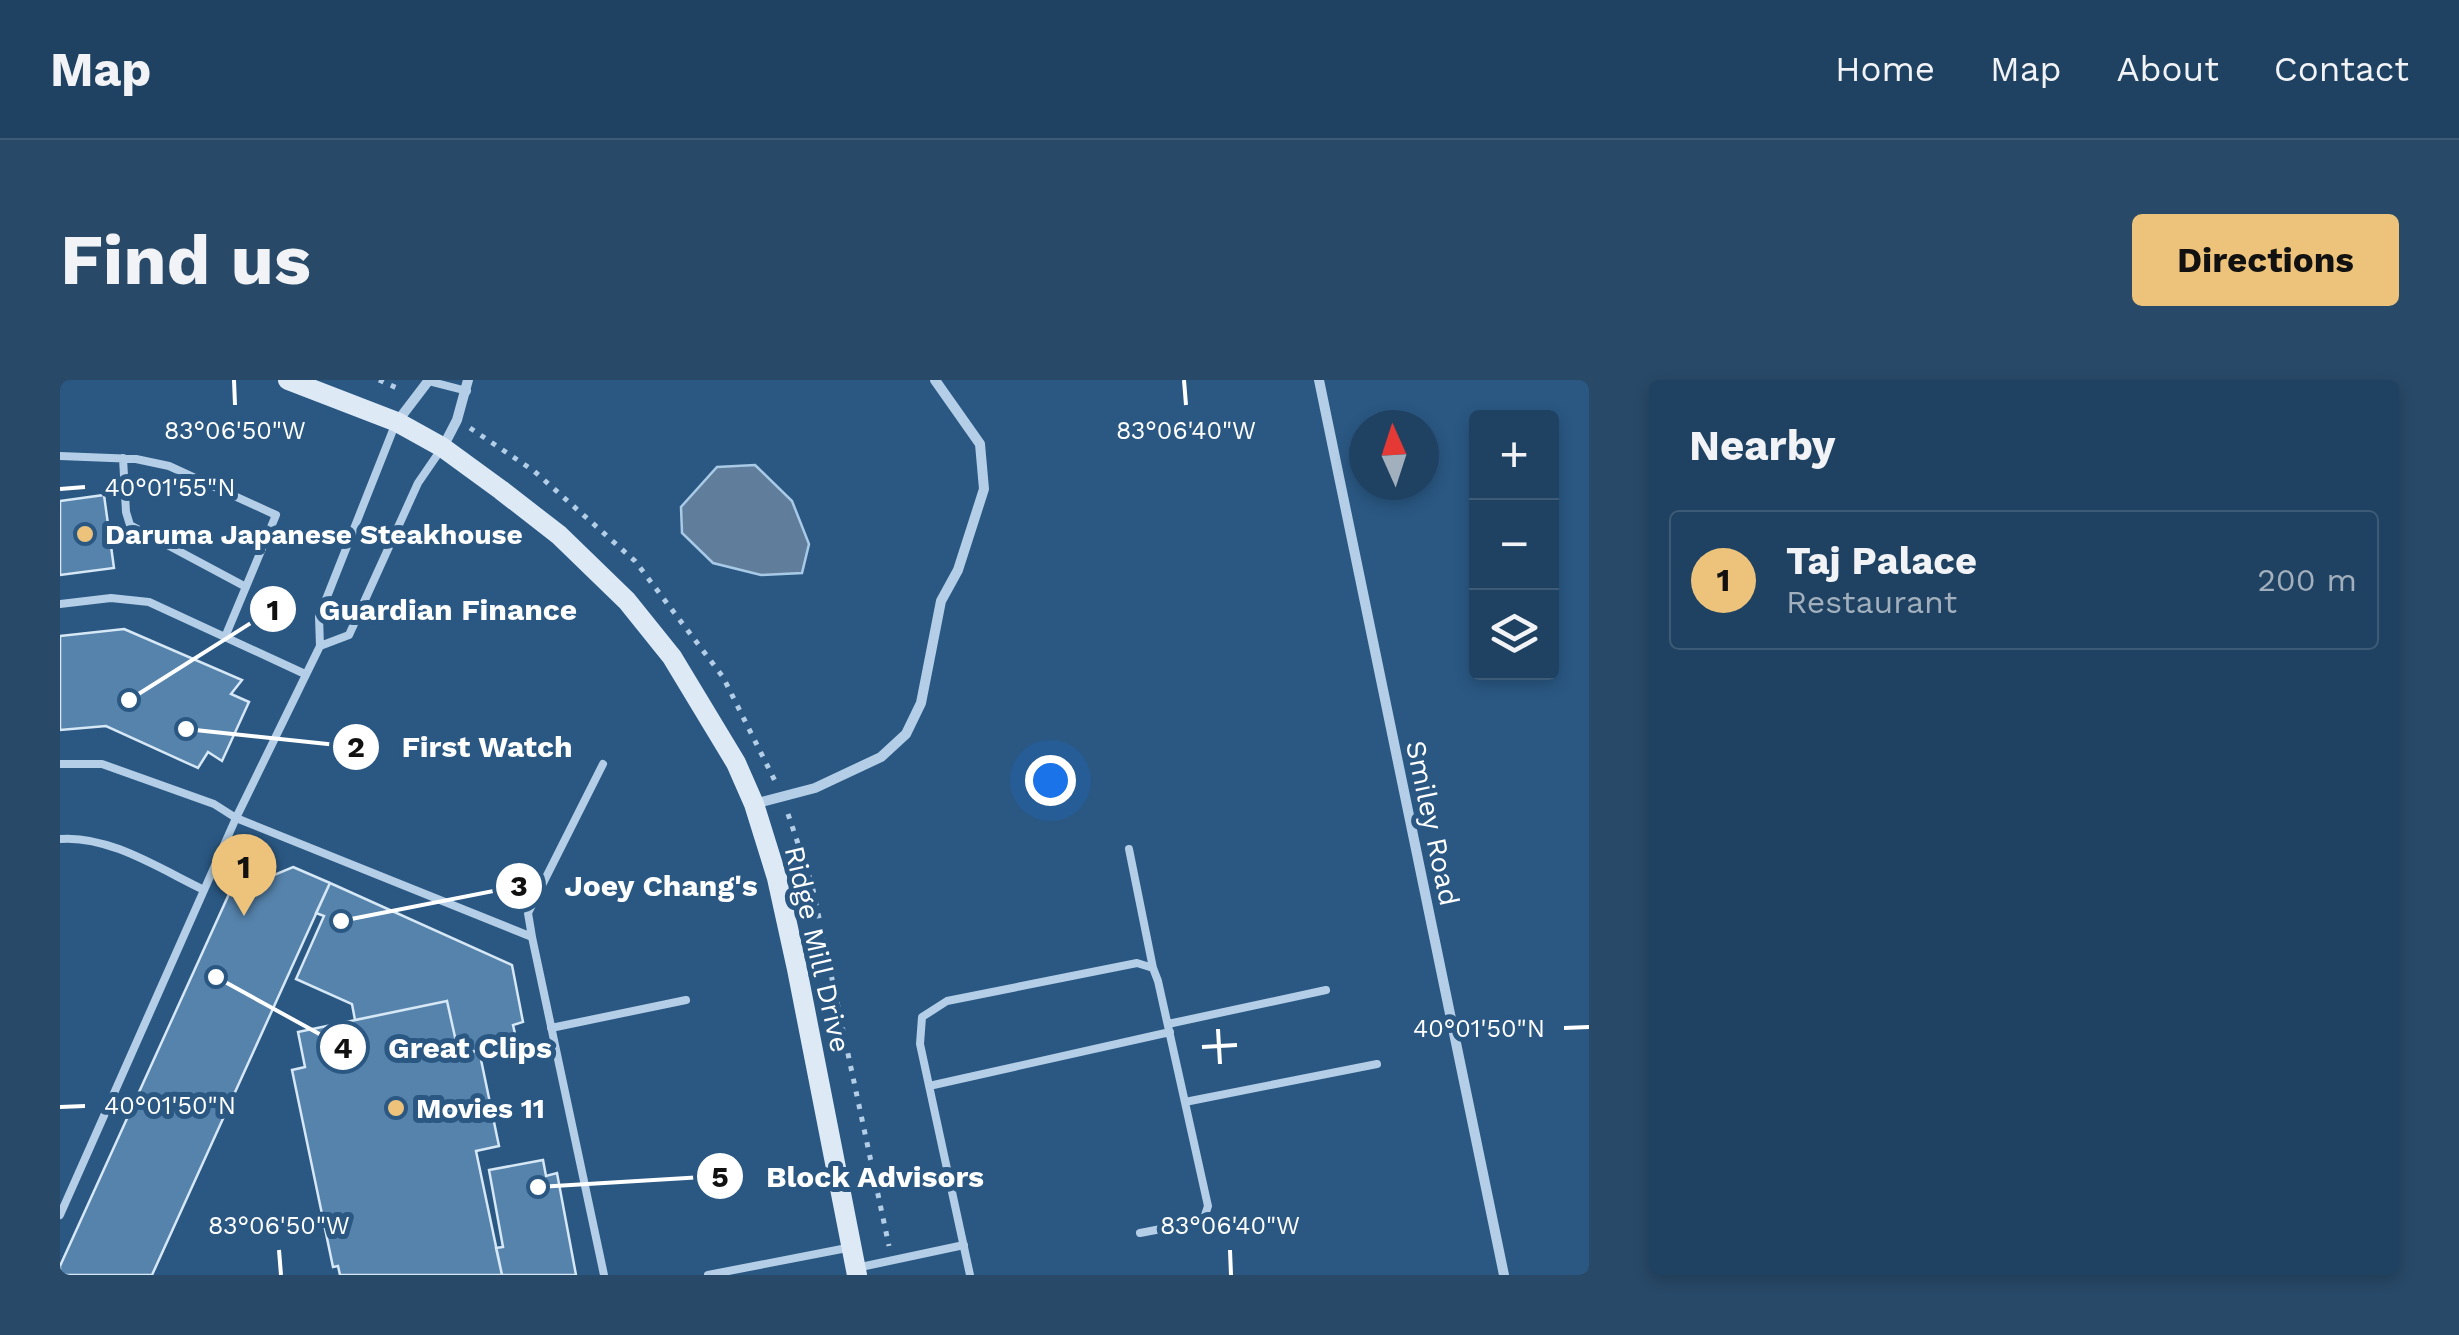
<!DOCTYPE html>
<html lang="en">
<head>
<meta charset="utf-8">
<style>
	body { margin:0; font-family:"Work Sans",sans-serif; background:#284968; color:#f1f3f6 }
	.controls { position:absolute; right:30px; top:30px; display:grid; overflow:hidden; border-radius:10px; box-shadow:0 5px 15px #0003 }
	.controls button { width:90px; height:90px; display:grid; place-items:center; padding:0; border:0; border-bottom:2px solid #3d5b77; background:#204262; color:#f1f3f6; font:50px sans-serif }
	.compass { position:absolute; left:1289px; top:30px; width:90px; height:90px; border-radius:50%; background:#204262; box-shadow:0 5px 15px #0003; rotate:357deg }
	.you { position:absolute; left:990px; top:400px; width:35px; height:35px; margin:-25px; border:8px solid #fff; border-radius:50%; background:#1a73e8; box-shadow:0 0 0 15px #1a73e833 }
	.badge { display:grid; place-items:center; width:65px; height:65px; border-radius:50%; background:#edc37b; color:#111; font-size:32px; font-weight:700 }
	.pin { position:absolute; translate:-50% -82px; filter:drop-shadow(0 2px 5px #0008) }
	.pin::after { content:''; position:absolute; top:52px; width:35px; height:30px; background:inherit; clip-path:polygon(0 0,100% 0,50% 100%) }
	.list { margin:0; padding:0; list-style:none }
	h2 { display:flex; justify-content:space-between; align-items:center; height:130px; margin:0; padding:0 40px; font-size:42px }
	h2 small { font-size:32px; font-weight:400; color:#a2b0be }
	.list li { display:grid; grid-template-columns:65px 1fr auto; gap:30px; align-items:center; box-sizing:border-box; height:140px; margin:0 20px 20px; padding:0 20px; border:2px solid #3d5b77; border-radius:10px }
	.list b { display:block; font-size:38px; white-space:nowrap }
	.list p { margin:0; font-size:32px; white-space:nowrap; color:#a2b0be }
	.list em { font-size:32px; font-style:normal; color:#a2b0be }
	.icon { flex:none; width:55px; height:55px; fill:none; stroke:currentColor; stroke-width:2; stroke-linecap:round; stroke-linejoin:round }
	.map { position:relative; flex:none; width:1529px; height:895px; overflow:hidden; border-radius:10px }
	header { display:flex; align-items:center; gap:60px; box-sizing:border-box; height:140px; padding:0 50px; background:#204262; border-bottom:2px solid #3d5b77 }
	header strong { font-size:48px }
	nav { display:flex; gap:55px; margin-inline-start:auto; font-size:35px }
	.intro { display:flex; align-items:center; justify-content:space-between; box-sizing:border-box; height:240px; padding:0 60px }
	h1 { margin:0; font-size:70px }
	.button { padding:25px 45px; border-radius:10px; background:#edc37b; color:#111; font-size:35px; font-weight:700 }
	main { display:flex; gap:60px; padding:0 60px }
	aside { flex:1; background:#204262; border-radius:10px; box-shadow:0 5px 15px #0003 }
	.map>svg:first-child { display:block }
</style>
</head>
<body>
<header>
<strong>Map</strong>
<nav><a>Home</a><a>Map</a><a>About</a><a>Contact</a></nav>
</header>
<div class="intro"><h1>Find us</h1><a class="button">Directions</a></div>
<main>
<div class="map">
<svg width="1529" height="895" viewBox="0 0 1529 895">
	<rect width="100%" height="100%" fill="#2a5883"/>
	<!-- water -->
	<path fill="#607e9c" stroke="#a8cae6" stroke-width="2.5" d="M695 85 732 121 749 164 742 193 701 195 653 183 622 153 621 127 657 87Z"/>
	<!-- building -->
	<path fill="#5683ac" stroke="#d6e7f5" stroke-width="2.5" d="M44 115 54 188 0 195V121Z
		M64 249 182 300 171 314 189 322 162 381 148 372 138 388 46 346 0 350V256Z
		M233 487 270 503 92 895H0V886L169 514Z
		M270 503 452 585 463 642 453 645 457 662 399 675 387 621 295 640 292 624 236 599 264 536 256 533Z
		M387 621 399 675 419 670 439 766 416 771 442 895H280L278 886 273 887 232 690 245 687 238 652Z
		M483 780 486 796 497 793 516 895H442L436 868 443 867 429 790Z"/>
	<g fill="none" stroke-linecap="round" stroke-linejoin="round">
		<!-- path -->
		<path stroke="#b3cee6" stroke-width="5" stroke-dasharray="5 8" stroke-linecap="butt" d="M319 0 339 9
			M410 48 474 91 575 181 663 297 715 401
			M728 434 752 505 829 866"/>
		<!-- lane -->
		<path stroke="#b3cee6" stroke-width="8" d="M368 1 407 11
			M0 76 76 79 109 86 216 135 165 257
			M63 78 66 132 70 145 186 207
			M0 224 51 218 89 222 245 294
			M260 266 289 255 358 103 382 68
			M0 384H42L154 424 176 438 472 557 544 895
			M0 459C49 455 100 489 144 510
			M1069 469 1093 588
			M472 557 468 533 543 384
			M1108 644 1266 610
			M491 648 626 620
			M869 706 1110 652
			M1125 722 1317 684
			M0 835 176 438 260 266 259 237 335 45
			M796 888 904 865
			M648 895 787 868
			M910 895 860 664 862 637 887 621 1077 583 1093 588 1098 601 1148 826 1143 841 1080 853"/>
		<!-- street -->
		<path stroke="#b3cee6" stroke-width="10" d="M1259 0 1444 895
			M337 42 369 0
			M383 67 397 40 408 0
			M694 424 755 408 821 377 846 354 861 323 881 221 898 190 924 109 920 64 875 0"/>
		<!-- secondary -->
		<path stroke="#ddeaf6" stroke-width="20" d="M228 0 337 42 382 67 441 110 499 155 567 221 612 277 676 383 694 424 717 498 737 589 797 895"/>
	</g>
	<!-- ticks -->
	<path fill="none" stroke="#fff" stroke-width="4" d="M174 0 175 25M1124 0 1126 25M0 109 25 107M1504 648 1529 647M1158 649 1160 684M1142 667 1177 665M0 727 25 726M219 870 221 895M1170 870 1171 895"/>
	<!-- markers -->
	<g fill="#edc37b" stroke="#2a5883" stroke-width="4">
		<circle cx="25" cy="154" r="10"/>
		<circle cx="336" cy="728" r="10"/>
	</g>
	<g text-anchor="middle" stroke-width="10" stroke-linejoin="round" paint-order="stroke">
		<!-- poi labels -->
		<g font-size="28" font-weight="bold" fill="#fff" stroke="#2a5883" text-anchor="start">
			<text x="45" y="164">Daruma Japanese Steakhouse</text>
			<text x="356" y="738">Movies 11</text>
		</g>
		<!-- street labels -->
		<g font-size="28" fill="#fff" stroke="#2a5883">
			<text transform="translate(1373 443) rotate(78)" y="10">Smiley Road</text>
			<text transform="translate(758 569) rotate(77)" y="10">Ridge Mill Drive</text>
		</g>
	</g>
	<g font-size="25" text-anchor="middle" fill="#fff" stroke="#2a5883" stroke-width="10" stroke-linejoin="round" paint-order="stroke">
		<text x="175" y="59">83°06'50"W</text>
		<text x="1126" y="59">83°06'40"W</text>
		<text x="110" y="116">40°01'55"N</text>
		<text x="1419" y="657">40°01'50"N</text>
		<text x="110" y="734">40°01'50"N</text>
		<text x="219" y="854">83°06'50"W</text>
		<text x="1170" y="854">83°06'40"W</text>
	</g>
	<!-- callouts -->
	<path fill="none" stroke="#fff" stroke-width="4" d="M69 320L213 229M126 349L296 367M281 541L459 506M156 597L283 667M478 807L660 796"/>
	<g fill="#fff" stroke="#2a5883" stroke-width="4">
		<circle cx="69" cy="320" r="10"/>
		<circle cx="126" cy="349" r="10"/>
		<circle cx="281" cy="541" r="10"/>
		<circle cx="156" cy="597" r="10"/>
		<circle cx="478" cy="807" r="10"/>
		<circle cx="213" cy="229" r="25"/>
		<circle cx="296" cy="367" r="25"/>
		<circle cx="459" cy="506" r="25"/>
		<circle cx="283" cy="667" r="25"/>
		<circle cx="660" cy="796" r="25"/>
	</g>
	<g font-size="30" text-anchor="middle" font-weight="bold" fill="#111">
		<text x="213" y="240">1</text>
		<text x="296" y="377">2</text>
		<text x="459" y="516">3</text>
		<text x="283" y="678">4</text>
		<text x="660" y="807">5</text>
	</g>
	<g font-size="30" text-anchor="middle" font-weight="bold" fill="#fff" stroke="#2a5883" stroke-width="10" stroke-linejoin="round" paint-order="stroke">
		<text x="388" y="240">Guardian Finance</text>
		<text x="427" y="377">First Watch</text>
		<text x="601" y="516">Joey Chang's</text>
		<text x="410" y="678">Great Clips</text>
		<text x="815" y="807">Block Advisors</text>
	</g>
</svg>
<div class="controls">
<button>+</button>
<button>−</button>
<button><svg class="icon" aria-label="layers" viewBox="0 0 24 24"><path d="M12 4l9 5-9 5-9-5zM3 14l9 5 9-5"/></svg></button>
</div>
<svg class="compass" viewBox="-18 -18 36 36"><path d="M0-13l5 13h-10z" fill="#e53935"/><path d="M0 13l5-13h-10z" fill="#a2b0be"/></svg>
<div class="you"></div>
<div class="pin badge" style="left:184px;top:536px">1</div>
</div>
<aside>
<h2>Nearby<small></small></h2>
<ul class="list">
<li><span class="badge">1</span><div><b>Taj Palace</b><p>Restaurant</p></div><em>200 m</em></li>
</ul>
</aside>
</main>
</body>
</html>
